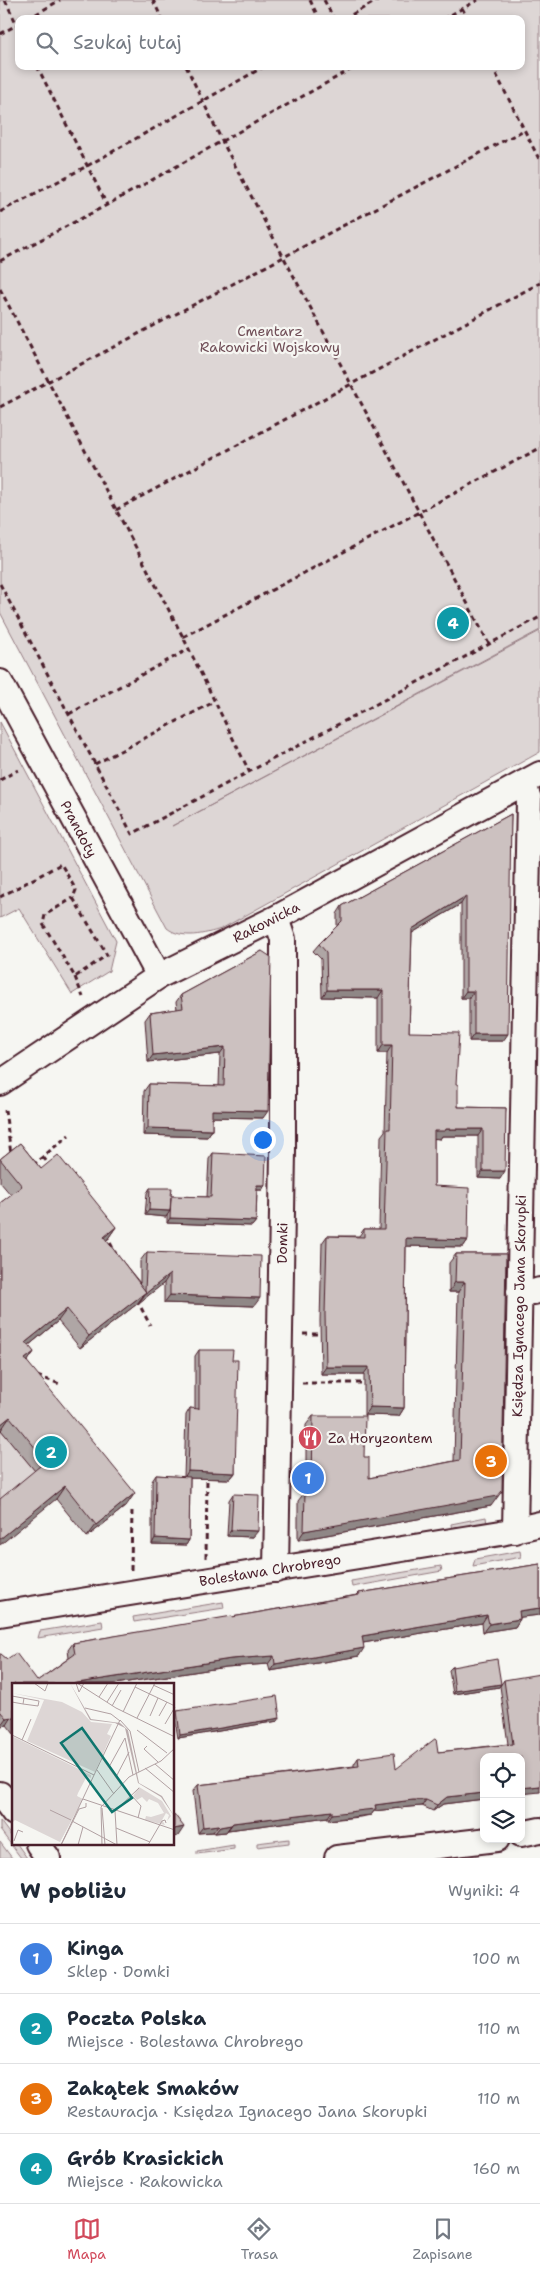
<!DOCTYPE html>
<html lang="pl">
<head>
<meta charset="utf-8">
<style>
	body { margin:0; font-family:"Shantell Sans",sans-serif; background:#f2f2f3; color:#1f2937 }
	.controls { position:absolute; right:15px; bottom:15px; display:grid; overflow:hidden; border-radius:10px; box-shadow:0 2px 8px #0003 }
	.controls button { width:45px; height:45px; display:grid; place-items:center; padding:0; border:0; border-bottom:1px solid #e0e1e3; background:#fff; color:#1f2937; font:25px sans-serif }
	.you { position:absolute; left:262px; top:1139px; width:18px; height:18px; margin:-12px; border:4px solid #fff; border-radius:50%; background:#1a73e8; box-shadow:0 0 0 8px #1a73e833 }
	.badge { display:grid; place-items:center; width:32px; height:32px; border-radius:50%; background:#d1495b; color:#fff; font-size:16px; font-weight:700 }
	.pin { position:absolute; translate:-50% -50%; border:2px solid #fff; box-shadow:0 1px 5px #0006 }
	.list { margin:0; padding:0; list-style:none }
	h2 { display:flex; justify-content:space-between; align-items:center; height:65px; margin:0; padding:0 20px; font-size:21px }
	h2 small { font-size:16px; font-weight:400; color:#747a83 }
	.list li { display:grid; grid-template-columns:32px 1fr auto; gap:15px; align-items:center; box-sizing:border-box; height:70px; padding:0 20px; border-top:1px solid #e0e1e3 }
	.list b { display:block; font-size:19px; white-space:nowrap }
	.list p { margin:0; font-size:16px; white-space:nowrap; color:#747a83 }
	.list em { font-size:16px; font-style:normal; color:#747a83 }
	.icon { flex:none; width:28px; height:28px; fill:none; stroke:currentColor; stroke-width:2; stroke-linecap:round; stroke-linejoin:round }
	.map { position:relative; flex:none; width:540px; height:1858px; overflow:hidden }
	.search { position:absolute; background:#fff; box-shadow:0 2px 8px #0003; left:15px; right:15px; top:15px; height:55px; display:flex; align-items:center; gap:12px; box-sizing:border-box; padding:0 18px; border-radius:10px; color:#747a83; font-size:19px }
	.sheet { height:345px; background:#fff }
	nav { display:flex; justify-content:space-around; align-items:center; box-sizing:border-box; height:70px; border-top:1px solid #e0e1e3; background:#fff; font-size:14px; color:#747a83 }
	nav a { display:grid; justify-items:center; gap:2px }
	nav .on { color:#d1495b }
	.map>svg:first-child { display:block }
</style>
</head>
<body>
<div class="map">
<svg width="540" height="1858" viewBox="0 0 540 1858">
	<rect width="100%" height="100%" fill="#f6f6f2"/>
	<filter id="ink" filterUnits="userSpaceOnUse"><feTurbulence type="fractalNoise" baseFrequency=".02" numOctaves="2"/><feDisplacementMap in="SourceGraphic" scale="10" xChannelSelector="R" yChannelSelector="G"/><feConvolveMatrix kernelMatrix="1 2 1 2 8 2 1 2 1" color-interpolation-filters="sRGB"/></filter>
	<g filter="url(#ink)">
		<!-- green -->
		<path fill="#ddd6d5" stroke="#947a80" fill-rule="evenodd" d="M0 0H540V630L172 826 540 631V752L221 929C205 934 182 940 167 928L0 612ZM19 19H521V66H19Z
			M0 722 116 941 109 971 72 994 19 908 0 918Z
			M1 1430 38 1474 0 1505V1431Z
			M486 1517 487 1524 452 1531 451 1524Z
			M338 1545 339 1551 300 1558 299 1551Z
			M520 1551 521 1557 473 1566 475 1559Z
			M441 1566 442 1571 352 1587 351 1581Z
			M223 1602 224 1608 134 1622 133 1617Z
			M102 1621 103 1627 38 1638 40 1631Z
			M0 1821 14 1840V1844H17L27 1858H21L0 1830Z
			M289 1839V1843L257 1847V1843Z
			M0 1842 12 1858H0Z
			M234 1845V1849L197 1854V1851Z"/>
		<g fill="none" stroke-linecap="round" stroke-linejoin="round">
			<!-- minor casing -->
			<g stroke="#4a1f2b" stroke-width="28">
				<path id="minor" d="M0 682 159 976
					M0 1083 159 976 276 918 540 774
					M519 1292H534L540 1290
					M515 1531 529 799 523 783
					M276 1570 283 1152V939L276 918
					M0 1614 501 1533 540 1524
					M0 1794 14 1813
					M521 1834 540 1830
					M38 1844 48 1858
					M337 1858 497 1839"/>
			</g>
			<!-- path -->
			<path stroke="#4a1f2b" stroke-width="3" stroke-dasharray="5 4" stroke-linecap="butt" d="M5 0 19 29
				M153 0 162 19
				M310 0 319 19
				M324 0 334 19
				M462 8 468 19
				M28 19 60 0
				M344 19 378 0
				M443 19 478 0
				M0 34 17 25
				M37 66 107 205
				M186 66 222 141 489 644
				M344 66 347 71
				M492 66 540 161
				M0 212 87 166 265 66
				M0 261 107 205 357 66
				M0 289 183 637 249 771
				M0 407 524 130
				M116 510 540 283
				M0 584 132 834 540 617
				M183 637 540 448
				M69 714 189 649
				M95 764 214 702
				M0 780 18 770
				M0 897 61 864 76 890 73 898 107 955 75 977 43 924 45 915 73 898
				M75 977 83 997
				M5 1110 11 1154
				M43 1157 50 1166
				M33 1165 69 1135
				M106 1235 116 1254
				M137 1300 150 1325
				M303 1334H324
				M37 1376 60 1384
				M302 1383H366
				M206 1558 207 1478
				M131 1570 132 1509"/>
			<!-- minor -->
			<use href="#minor" stroke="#f6f6f2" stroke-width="24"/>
		</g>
		<!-- wall -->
		<path fill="#afa6a5" stroke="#4a1f2b" d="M511 814 503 1041H469V998H461V904L412 933 409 1032 456 1084 458 1107 506 1108 500 1179 478 1178V1136H442L440 1139 434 1138V1186L468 1240 463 1247 406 1246 404 1408 399 1416 364 1415V1374H321L320 1321 322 1243 327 1236H359L364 1229H379L381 1136 385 1131 387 1053H378V998L322 997 321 959 313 951 319 944 337 926V914L342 906Z
			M262 951 263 1118 212 1117V1130L207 1137 143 1135 144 1091 149 1084 219 1086 220 1054 148 1062 145 1020 150 1013 177 1009 176 1002 181 995Z
			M20 1143 41 1169 116 1227 106 1241 140 1283V1261L147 1252 254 1306 164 1303V1283L80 1348 58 1321 28 1346 34 1352 27 1362 126 1506 87 1537 56 1499 35 1471 1 1430 0 1431V1203L11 1195 0 1182V1159Z
			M213 1153 265 1185 262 1190H257L256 1221 252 1226 167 1223V1215L166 1217 145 1215 147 1193 150 1188 171 1196 207 1197 209 1159Z
			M456 1254H506L491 1506 298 1540V1501L305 1492H306V1425L313 1416 364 1457 369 1478 454 1461 458 1292H449V1263Z
			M199 1350 232 1360 235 1473 230 1479 190 1478 189 1540 186 1545 152 1544V1481L156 1475 184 1477 186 1415 190 1408 195 1409V1356Z
			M233 1494 253 1537 227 1536 229 1500Z
			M540 1564V1615L520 1617V1619L515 1627 483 1632 482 1623 363 1643 359 1656 270 1671 268 1664 226 1667 115 1684H14V1734L7 1725 0 1726V1654L37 1681 69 1658 68 1650 73 1643 232 1617 357 1595 359 1593Z
			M452 1667 499 1687 453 1694 449 1670Z
			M504 1680 540 1792 484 1757V1799L443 1804 433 1811 422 1806 409 1807 374 1811 371 1815 360 1817 328 1820V1817L228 1830 226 1832 215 1833 213 1832 198 1833 193 1791 198 1785 354 1766V1764L358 1758 396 1769 438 1752 508 1744 500 1686Z
			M177 1711 278 1721 178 1738 174 1714Z"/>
		<!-- shaded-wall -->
		<path fill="#8f8786" stroke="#4a1f2b" d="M466 896 461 904 407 936 412 929Z
			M327 990H383L378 998 322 997Z
			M466 991H474L469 998H461Z
			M474 1034H508L503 1041H469Z
			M383 1045H392L387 1053H378Z
			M225 1047 220 1054 148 1062 153 1055Z
			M212 1110 268 1111 263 1118 207 1117Z
			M148 1128 212 1130 207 1137 143 1135Z
			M446 1129H483L478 1136H442L440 1139 429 1138 434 1131Z
			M483 1171H505L500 1179 478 1178Z
			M257 1185H265L262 1190H253Z
			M149 1210 170 1211 166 1217 145 1215Z
			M170 1218 256 1221 252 1226 167 1223Z
			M116 1227 107 1240 95 1250 104 1237Z
			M406 1238 468 1240 463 1247 401 1246Z
			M170 1274 164 1283 139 1303 145 1294Z
			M455 1282H465L458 1292H449Z
			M146 1292 137 1304 80 1348 89 1336Z
			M170 1295 260 1298 254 1306 164 1303Z
			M67 1309 58 1321 17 1355 26 1342Z
			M34 1352 25 1365V1359Z
			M326 1367H369L364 1374H321Z
			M370 1407 404 1408 399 1416 364 1415Z
			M10 1417 1 1430 0 1431V1425Z
			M188 1471 235 1473 230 1479 184 1478Z
			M65 1486 56 1499 0 1545V1539Z
			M502 1491 491 1506 298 1540 304 1531Z
			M135 1493 126 1506 87 1537 96 1525Z
			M231 1530 258 1531 253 1537 227 1536Z
			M155 1538 189 1540 186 1545 152 1544Z
			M540 1608V1615L514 1618 519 1611Z
			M487 1615 482 1623 357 1644 362 1636Z
			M520 1619 515 1627 483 1632 489 1624Z
			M364 1648 359 1656 270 1671 275 1664Z
			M274 1656 268 1664 226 1667 115 1684H71L231 1659Z
			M501 1684 499 1687 453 1694 455 1691Z
			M12 1717 7 1725 0 1726 6 1718Z
			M280 1718 278 1721 178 1738 180 1735Z
			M540 1786V1792L521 1794V1788Z
			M484 1793V1799L443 1804 433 1811 437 1805 447 1797Z
			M413 1800H426L422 1806 409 1807 374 1811 371 1815 328 1820 332 1814 375 1805Z
			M332 1811 328 1817 228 1830 233 1823Z
			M218 1825 213 1832 198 1833 203 1827Z
			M231 1825 226 1832 215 1833 220 1827Z
			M184 1827 178 1836 174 1837V1829Z"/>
		<!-- building -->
		<path fill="#ccc1c0" stroke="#4a1f2b" d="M511 814 508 1034H474V991H466V896L412 929 409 1032 459 1033 456 1084H458V1107L506 1108 505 1171H483V1129H446L445 1131H434V1186L469 1188 468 1240 406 1238 404 1408 370 1407 369 1367H326L325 1314 327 1236 364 1237V1229H384L387 1129H390L392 1045H383V990H327L326 952 319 944 342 921V906Z
			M262 951 271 957 268 1111 212 1110V1130L148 1128 149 1084 224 1086 225 1047 153 1055 150 1013 183 1008 181 995Z
			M20 1143 41 1169 58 1155 116 1227 104 1237 146 1292 89 1336 67 1309 26 1342 34 1352 25 1359 135 1493 96 1525 65 1486 0 1539V1499L46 1461 10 1417 0 1425V1203L22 1186 0 1159Z
			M213 1153 266 1156 265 1185H257L256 1221 170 1218 171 1197 170 1211 149 1210 150 1188H172L171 1196 211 1197Z
			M147 1252 261 1256 260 1298 170 1295V1274L145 1294 146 1292 145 1290Z
			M456 1254H506L502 1491 498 1496 304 1531 305 1492 312 1490 313 1416H365L364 1457H369V1478L460 1460 465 1282H455Z
			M199 1350H233L232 1360H238L235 1473 188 1471 190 1408 199 1409Z
			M156 1475 190 1477 189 1540 155 1538Z
			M233 1494 259 1495 258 1531 231 1530Z
			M540 1564V1608L519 1611 520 1619 489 1624 487 1615 362 1636 364 1648 275 1664 274 1656 231 1659 71 1684H14V1719L12 1717 6 1718 0 1711V1654H1L7 1659 16 1653 37 1681 75 1654 73 1643 232 1616V1617L359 1595V1593Z
			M497 1659 501 1684 455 1691 452 1667Z
			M540 1674V1786L521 1788V1757H484V1793L447 1797 437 1805 426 1800H413L375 1805 376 1809 365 1810 332 1814V1811L233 1823 231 1825 220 1827 218 1825 203 1827 198 1785 359 1766 358 1758 394 1753 396 1769 436 1738 438 1752 513 1744 504 1680Z
			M277 1696 280 1718 180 1735 177 1711Z
			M174 1814 184 1827 174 1829Z"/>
	</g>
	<!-- icons -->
	<defs>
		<g id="restaurant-disc" transform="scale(1.25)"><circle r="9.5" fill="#d1495b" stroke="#f6f6f2"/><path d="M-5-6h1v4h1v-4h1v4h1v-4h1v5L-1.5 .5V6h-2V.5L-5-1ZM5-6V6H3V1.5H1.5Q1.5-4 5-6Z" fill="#fff"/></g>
	</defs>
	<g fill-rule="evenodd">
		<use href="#restaurant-disc" x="310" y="1438"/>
	</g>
	<g text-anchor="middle" stroke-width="4.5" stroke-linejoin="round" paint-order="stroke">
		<!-- park labels -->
		<g font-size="14" fill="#6f4d56" stroke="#f6f6f2">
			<text x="270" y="336">Cmentarz<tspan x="270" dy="16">Rakowicki Wojskowy</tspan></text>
		</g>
		<!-- street labels -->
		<g font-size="14" fill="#4a1f2b" stroke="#f6f6f2">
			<text transform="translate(79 829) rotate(62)" y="5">Prandoty</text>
			<text transform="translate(266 922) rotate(-27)" y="5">Rakowicka</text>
			<text transform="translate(282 1243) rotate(-89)" y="5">Domki</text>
			<text transform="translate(519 1306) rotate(-89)" y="5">Księdza Ignacego Jana Skorupki</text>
			<text transform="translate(270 1570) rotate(-9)" y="5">Bolesława Chrobrego</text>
		</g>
		<!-- poi labels -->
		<g font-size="14" fill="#4a1f2b" stroke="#f6f6f2" text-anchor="start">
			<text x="328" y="1443">Za Horyzontem</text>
		</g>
	</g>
	<!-- overview -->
	<g transform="translate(12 1683)">
		<rect width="162" height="162" fill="#f6f6f2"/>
		<path d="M0 10 50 19 70 29 79 39 100 41 95 51 99 53 83 89 15 58 32 17ZM0 53 79 92V95L75 93 66 110 65 113 71 116 48 159 3 137 0 140ZM127 104 150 118 159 133 155 138 157 132 154 130 150 137 153 142 133 137 134 133 139 134 152 130 146 120 137 116 135 119 130 114 125 117 121 113Z" fill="#ddd6d5"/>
		<path d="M58 0 79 36 108 40 116 47 127 100 150 113 162 133 149 114 126 100 113 45 103 40 78 37Z" fill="#bbadae"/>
		<path fill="none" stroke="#b1a0a2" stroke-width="1" d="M22 0 33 8 36 0M64 0 67 9 72 0M65 0 104 25 163 54M141 2 163 12M123 4 163 23M0 13 27 18M87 14 96 0M0 19 11 21 12 15M95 19 107 0M11 21 26 23 27 18M100 23 109 7M73 25 99 31 108 38M111 29 125 0M138 33 146 15M147 33 155 19M125 35 143 0M153 41 163 24M125 47 155 70M0 52 82 92M113 55 121 92M10 57 19 36M135 63 132 66 146 79M90 75 110 103M143 81 163 98M97 84 113 55M133 85 163 110M85 87 102 111M104 94 117 69M120 113 129 123 126 135M71 116 163 147M89 124 117 94 149 78 163 65M89 124 90 162M90 125 93 162M38 127 59 137M60 138 105 162M104 145 138 159M2 158 6 147 11 149M49 162 108 37 118 48 127 89M49 162 67 126 74 124V120M66 162 71 144M105 162 103 128 127 105M136 162 150 138 153 137 154 140"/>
		<path fill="#0f766e" fill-opacity="0.15" stroke="#0f766e" stroke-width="2.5" d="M70 45 120 115 100 129 49 60Z"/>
		<rect width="162" height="162" fill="none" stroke="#4a1f2b" stroke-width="2.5"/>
	</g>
</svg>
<div class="controls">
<button><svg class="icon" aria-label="locate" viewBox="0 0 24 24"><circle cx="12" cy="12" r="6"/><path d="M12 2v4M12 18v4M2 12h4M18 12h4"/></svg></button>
<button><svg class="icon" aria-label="layers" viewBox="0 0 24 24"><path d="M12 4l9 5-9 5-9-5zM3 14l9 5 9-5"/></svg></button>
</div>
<div class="you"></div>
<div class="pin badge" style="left:308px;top:1478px;background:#3f7fe0">1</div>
<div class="pin badge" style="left:51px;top:1452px;background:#0f9aa8">2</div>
<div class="pin badge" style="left:491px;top:1461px;background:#e8710a">3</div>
<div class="pin badge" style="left:453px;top:623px;background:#0f9aa8">4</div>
<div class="search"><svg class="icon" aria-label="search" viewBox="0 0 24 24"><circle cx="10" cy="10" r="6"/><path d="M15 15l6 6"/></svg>Szukaj tutaj</div>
</div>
<section class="sheet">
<h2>W pobliżu<small>Wyniki: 4</small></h2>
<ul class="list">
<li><span class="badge" style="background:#3f7fe0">1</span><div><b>Kinga</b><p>Sklep · Domki</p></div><em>100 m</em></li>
<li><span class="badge" style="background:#0f9aa8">2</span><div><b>Poczta Polska</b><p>Miejsce · Bolesława Chrobrego</p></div><em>110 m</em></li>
<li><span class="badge" style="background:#e8710a">3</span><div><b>Zakątek Smaków</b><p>Restauracja · Księdza Ignacego Jana Skorupki</p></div><em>110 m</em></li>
<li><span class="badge" style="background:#0f9aa8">4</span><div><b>Grób Krasickich</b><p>Miejsce · Rakowicka</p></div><em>160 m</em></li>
</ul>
</section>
<nav>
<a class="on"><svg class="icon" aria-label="map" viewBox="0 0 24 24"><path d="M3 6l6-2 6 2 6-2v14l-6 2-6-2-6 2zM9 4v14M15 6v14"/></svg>Mapa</a>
<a><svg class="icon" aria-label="directions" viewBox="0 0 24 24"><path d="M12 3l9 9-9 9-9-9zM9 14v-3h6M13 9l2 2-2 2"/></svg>Trasa</a>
<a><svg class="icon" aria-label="saved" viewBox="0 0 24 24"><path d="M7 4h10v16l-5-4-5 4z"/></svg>Zapisane</a>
</nav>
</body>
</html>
